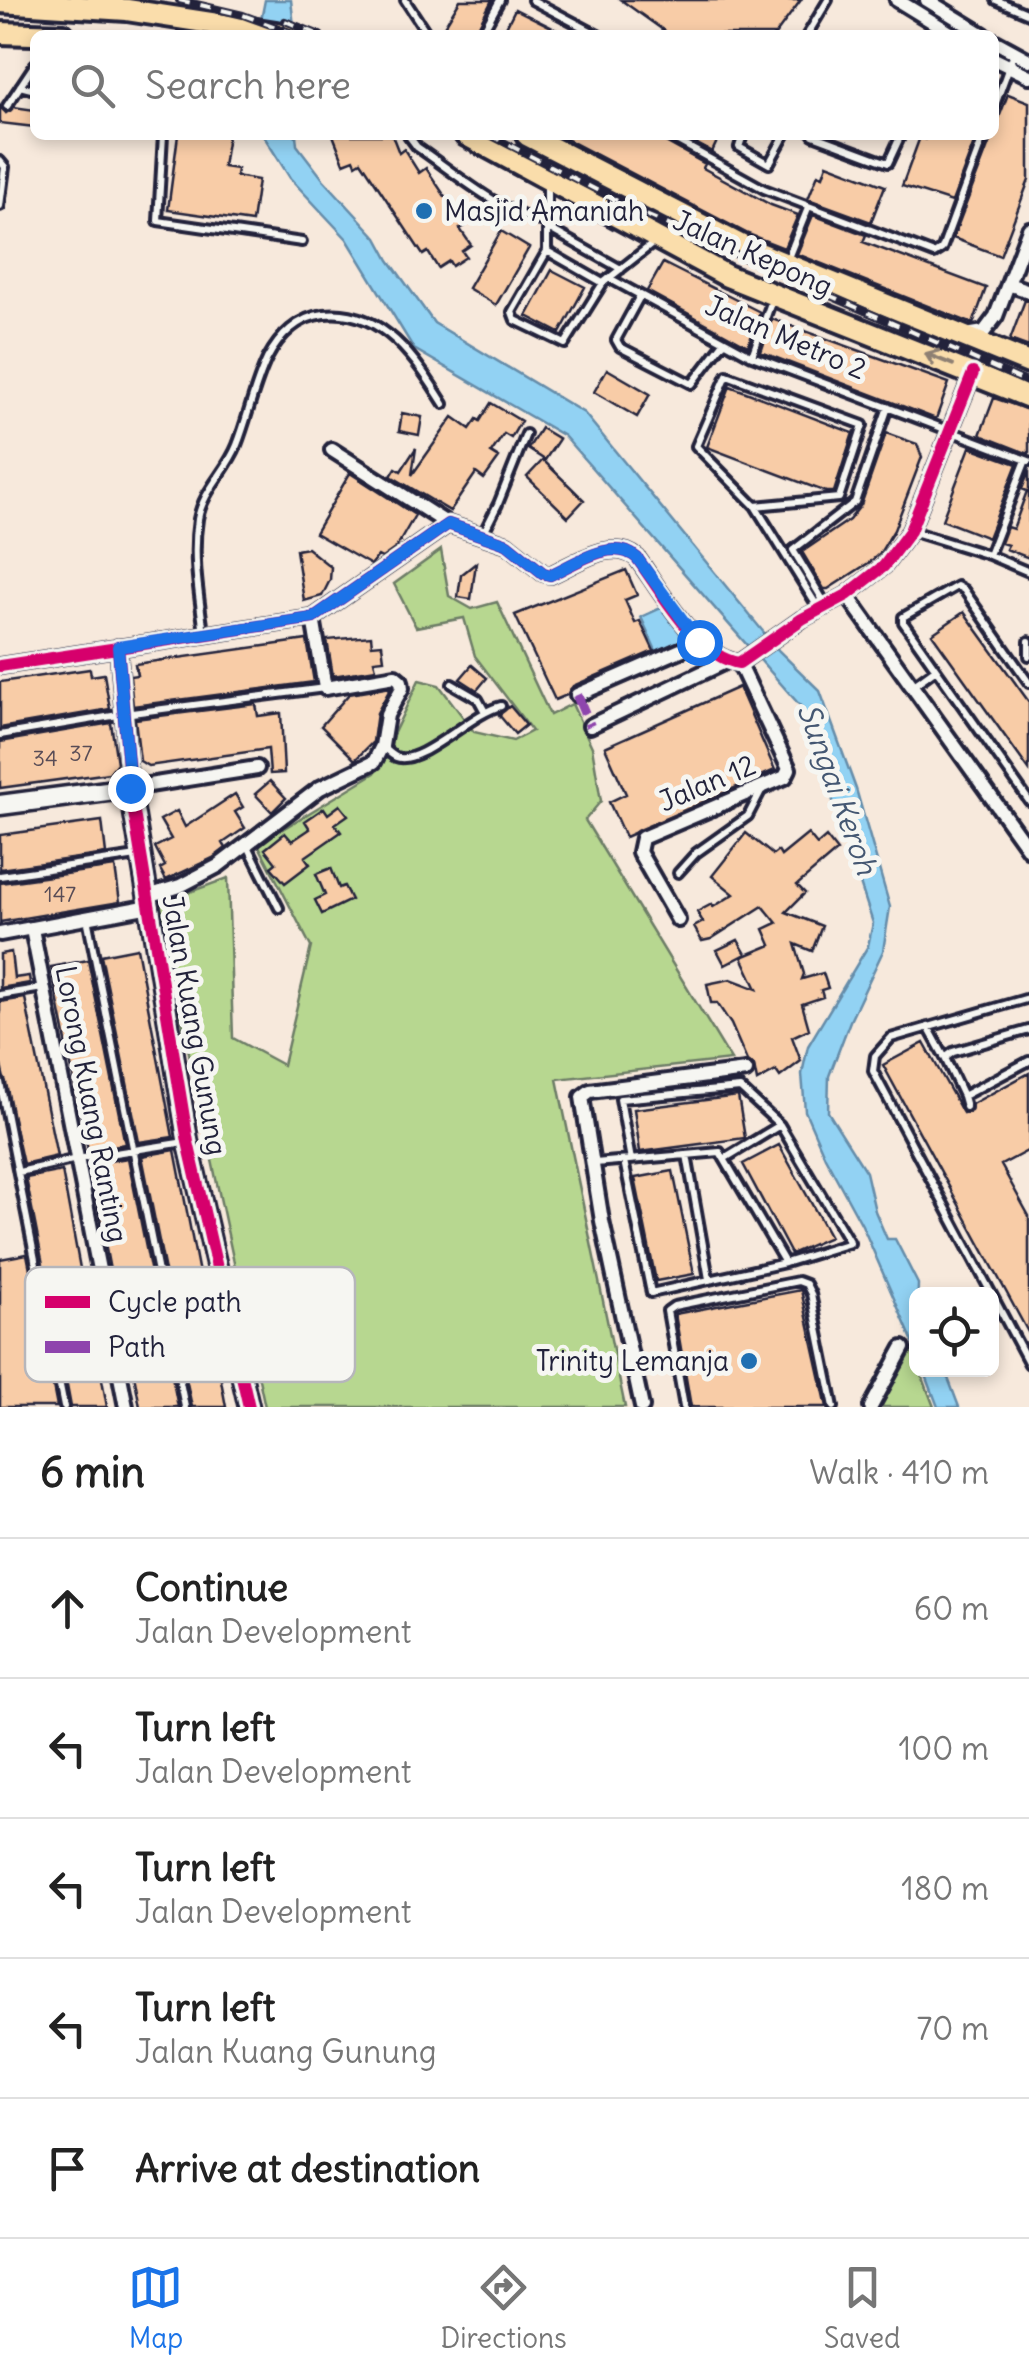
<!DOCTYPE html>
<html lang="en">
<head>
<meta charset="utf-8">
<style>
	body { margin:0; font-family:Delius,sans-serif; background:#f6f6f6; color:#222 }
	.controls { position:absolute; right:30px; bottom:30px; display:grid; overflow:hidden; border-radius:15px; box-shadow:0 5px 15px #0003 }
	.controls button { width:90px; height:90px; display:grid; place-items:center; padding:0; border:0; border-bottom:2px solid #e0e0e0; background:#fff; color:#222; font:50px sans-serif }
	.stop { position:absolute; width:30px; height:30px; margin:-22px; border:8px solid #1a73e8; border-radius:50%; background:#fff }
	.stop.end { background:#1a73e8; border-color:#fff; box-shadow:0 2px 10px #0008 }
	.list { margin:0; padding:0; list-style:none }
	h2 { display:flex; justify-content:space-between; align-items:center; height:130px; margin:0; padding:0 40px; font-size:42px }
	h2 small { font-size:32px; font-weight:400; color:#767676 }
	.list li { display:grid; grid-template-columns:65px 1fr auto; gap:30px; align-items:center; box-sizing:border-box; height:140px; padding:0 40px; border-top:2px solid #e0e0e0 }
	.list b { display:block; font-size:38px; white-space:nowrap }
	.list p { margin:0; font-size:32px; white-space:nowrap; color:#767676 }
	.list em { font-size:32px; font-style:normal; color:#767676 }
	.icon { flex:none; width:55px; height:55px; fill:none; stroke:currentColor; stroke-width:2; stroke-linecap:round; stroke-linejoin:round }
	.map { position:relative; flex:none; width:1029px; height:1407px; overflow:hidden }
	.search { position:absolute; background:#fff; box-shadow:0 5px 15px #0003; left:30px; right:30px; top:30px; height:110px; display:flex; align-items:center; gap:25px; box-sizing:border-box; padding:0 35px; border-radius:15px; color:#767676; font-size:38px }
	.sheet { height:830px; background:#fff }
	nav { display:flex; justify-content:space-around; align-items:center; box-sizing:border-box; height:140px; border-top:2px solid #e0e0e0; background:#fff; font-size:28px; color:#767676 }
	nav a { display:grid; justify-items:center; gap:5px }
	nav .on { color:#1a73e8 }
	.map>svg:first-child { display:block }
</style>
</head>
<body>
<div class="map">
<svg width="1029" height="1407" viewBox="0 0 1029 1407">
	<rect width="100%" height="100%" fill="#f7e9dc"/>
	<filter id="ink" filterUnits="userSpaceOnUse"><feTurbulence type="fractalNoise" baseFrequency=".01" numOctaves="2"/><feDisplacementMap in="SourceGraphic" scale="20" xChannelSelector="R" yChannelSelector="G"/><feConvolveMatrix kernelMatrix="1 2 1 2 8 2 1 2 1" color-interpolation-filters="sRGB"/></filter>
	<g filter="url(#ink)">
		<!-- green -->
		<path fill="#b7d790" stroke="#6c7c66" stroke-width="2.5" d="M441 550 449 596 472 609 497 602 550 715 572 704 592 747 601 801 585 820 731 1060 557 1079 625 1407H265L157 904 228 878 233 1038 283 1065 311 947 258 844 375 773 419 680 439 685 474 732 513 741 532 731 475 656 464 618 416 627 394 584Z
			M913 1349 916 1370H920L934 1407H881Z"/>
		<!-- water -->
		<path fill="#92d2f3" stroke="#658ca9" stroke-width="2.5" d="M265 0H291L295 35H258Z
			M263 135H296L297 145 323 179 377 238 389 260 434 323 584 413 779 651 820 691 856 789 890 907 883 951 850 1021 829 1076 828 1112 866 1172 875 1211 887 1239H895L918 1284 916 1349 862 1225 825 1157 805 1111 802 1074 808 1046 868 946 873 923 803 709 564 436 414 349 347 239 290 178Z
			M663 607 680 628V642L657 653 641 617Z
			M924 1370H945L959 1407H938Z"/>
		<!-- building -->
		<path fill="#f8cca7" stroke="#22223b" stroke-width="2.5" d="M460 0H492L474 35H439Z
			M621 0H801L775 35H670Z
			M515 9 567 35H523L506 27Z
			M1008 94 1029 102V180L1000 256 953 238Z
			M0 106 6 113 14 107 35 110V127L0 123Z
			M178 135H228L223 167 237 169 236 176 258 180 252 222 168 210Z
			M333 135H392L399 153 404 149 419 173 426 168 465 226 460 229 471 245 462 251 466 257 452 266 449 261 438 268 428 252 423 255 361 161 356 164 354 159 344 163Z
			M559 135H660L664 141 705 164 703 168 771 205 798 215 784 248 748 234Z
			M681 135H720L712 152Z
			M926 135H977L952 202 902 186 920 137 925 139Z
			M827 164 885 186 871 222 808 199 818 174 823 176Z
			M813 215 866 235 863 242 986 288 973 324 797 254Z
			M501 231 529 248 496 305 468 288Z
			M663 263 760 312 748 346 647 291Z
			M552 270 585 287 560 333 527 316Z
			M1025 300 1029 301V347L1010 340Z
			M772 319 949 383 936 419 761 352Z
			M607 369 650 394 637 417 594 392Z
			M730 386 853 433 834 492H826L707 447Z
			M994 398 1029 410V454L980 435Z
			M491 403 521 421 511 438 504 434 491 453 499 458 484 479 476 473 450 511 391 476 396 468 401 471 416 448 412 475 453 417 470 429 477 419 480 421Z
			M402 413 422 417 419 435 399 431Z
			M541 428 559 439 545 460 528 449Z
			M886 433 917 444 922 457 894 530 880 553 870 562 828 589H824L802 552 849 520 861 505Z
			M970 447 1017 464 988 538 942 520Z
			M543 460 584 500 568 517 527 477Z
			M1029 471V558L1006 549 1008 545 1001 543 1007 527 1013 529 1027 491 1022 489Z
			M350 473 415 515 396 548 382 558 378 556 371 565 315 533Z
			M307 548 331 567 330 580 322 596 304 601 296 550Z
			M476 563 471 599 458 597 461 575Z
			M626 570 637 595 625 600 635 623 640 621 654 651 573 686 567 695 555 700 515 615Z
			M964 612 1029 702V770L932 634Z
			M371 636 372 645 382 644 384 659 374 660 376 669 333 676 327 640Z
			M307 640 314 682 133 706 130 676 137 675 135 664Z
			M472 665 487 678 477 690 460 679Z
			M90 669 91 676 104 674 110 709 0 728V682Z
			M391 687 377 713 373 742 355 760 321 726 349 694Z
			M739 687 775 770 625 837 609 802 626 794 605 747Z
			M256 704 258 716 281 713 284 773 270 774 268 749 148 766 140 761 135 719Z
			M510 706 526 725 515 734 499 715Z
			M111 723 117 763 109 773 0 788V742Z
			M270 781 286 798 272 812 255 794Z
			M235 794 243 807 235 812 245 828 223 843 226 848 213 858 166 880 160 869 165 866 155 847 171 839 160 820 177 811 185 827Z
			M340 805 348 815 335 824 341 832 305 857 310 864 285 883 271 867 276 863 265 849 285 833 292 841 310 829 305 821 324 808 328 814Z
			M102 821 106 854 0 869V835Z
			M746 833 773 855 778 851 781 856 808 834 817 845 826 837 837 851 797 885 805 893 786 912 822 926 812 951 795 944 804 974 802 979 823 973 828 988 821 990 823 997 802 1004 809 1029 792 1037 801 1061 780 1077 776 1071 757 1081 754 1066 747 1061 731 1024 717 1003H711L707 984 731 979 757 989 742 957 771 945 764 929 777 923 763 906 711 939 702 941 694 927 703 922 697 912 712 904 713 907 734 894 712 876Z
			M115 867 120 902 0 922V883Z
			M331 868 339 888 344 886 351 900 322 914 315 900 325 895 316 874Z
			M738 940 746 954 725 965 717 950Z
			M137 948 173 1137 139 1142 101 955Z
			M11 952 14 978 29 976 30 983 0 988V954Z
			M88 960 125 1144 88 1150 51 967Z
			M25 998 57 1156 23 1164 0 1061V1002Z
			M924 1043 963 1113 971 1111 972 1104 1029 1073V1150L1001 1165 1029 1216V1334L883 1065Z
			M738 1096 745 1138 640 1152 634 1109Z
			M779 1145 830 1237 791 1254 743 1164Z
			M175 1150 211 1335 179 1341 142 1156Z
			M128 1158 165 1343 125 1350 90 1164Z
			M62 1171 96 1355 62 1361 26 1178Z
			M673 1171 694 1274 656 1281 635 1178Z
			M27 1254 57 1407H0V1259Z
			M801 1290 827 1407H691L675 1314Z
			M215 1348 226 1407H192L181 1354Z
			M168 1356 178 1407H140L132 1363Z
			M100 1368 107 1407H71L65 1375Z"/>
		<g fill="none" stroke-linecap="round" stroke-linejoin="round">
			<!-- lane casing -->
			<g stroke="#22223b" stroke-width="14">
				<path id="lane" d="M405 0 428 35
					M532 0 598 35
					M996 0 1029 14
					M481 35 500 0
					M807 35 828 0
					M20 86 35 90
					M7 106 35 64
					M994 108 1014 53
					M163 135 158 221 302 242
					M408 135 417 147C450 169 509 220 548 222
					M667 135 764 189 934 254 942 249 984 135
					M743 135 739 147 769 164 785 135
					M813 135 888 163 901 135
					M0 161 5 167 0 206
					M547 186V251L603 283 656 241
					M548 228 621 269
					M547 251 512 312 515 320 565 344 603 283
					M788 258 808 208
					M609 278 752 356 1029 461
					M640 296 616 340 620 347 692 384 724 342
					M752 356 773 297
					M755 506 839 498 863 425 727 375 696 446 755 506 819 609
					M911 531 989 555 1029 572
					M483 534 498 504 526 434
					M989 555 1026 460
					M826 605 793 550 855 502 888 407
					M204 633C199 595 192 557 198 519 203 490 227 471 237 445 248 417 254 386 267 359 279 336 298 317 324 314 382 307 417 361 444 404
					M1029 641V656
					M1029 683 964 590 957 586 903 617V622L1029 801
					M452 684 478 699 484 710
					M914 685 936 669
					M0 735 124 714 325 688
					M383 747C387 750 391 755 396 757 420 767 471 713 501 706
					M248 846 279 908
					M678 873 696 853 748 816 763 787
					M0 876 137 856
					M87 918 185 1407
					M0 995 43 988
					M1029 998 891 1038 875 1056 873 1071 1029 1364
					M928 1027 945 1058
					M1029 1030 953 1052 945 1058 963 1096 1029 1061
					M0 1082 64 1407
					M963 1096 966 1107
					M687 1155 709 1279
					M724 1159 780 1125
					M624 1161 651 1293 785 1263 850 1243 780 1125 740 1088 620 1099 631 1160
					M595 1163 720 1152 785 1263
					M19 1172 77 1159 185 1142
					M57 1369 233 1338
					M684 1407 667 1311 674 1306 798 1281 806 1284 811 1294 834 1407"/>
			</g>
			<!-- street casing -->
			<g stroke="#22223b" stroke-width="20">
				<path id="street" d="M897 0 954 35
					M927 0 984 35
					M994 41 1029 60
					M994 59 1029 76
					M1008 284 1029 291
					M966 335 984 332 996 316 1029 229
					M332 450 448 524
					M847 595 1029 850
					M118 647 130 788 257 768
					M0 666 313 618 448 524 507 544 543 573 550 575C577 563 612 537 637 558 661 591 697 657 739 663L802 619 847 595 884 566 910 531 973 373
					M577 695 699 642
					M590 726 727 661
					M148 896 180 886 218 866 320 788 374 762 382 746 387 715 402 688 401 681 395 676 325 688 313 618
					M678 920 639 852 642 838 785 777 789 769 739 663
					M32 929 126 1407
					M0 934 150 906
					M642 1407 602 1221 582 1097 590 1091 746 1071
					M871 1407 903 1348"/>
			</g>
			<!-- secondary casing -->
			<g stroke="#22223b" stroke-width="25">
				<path id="secondary" d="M0 805 130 788 188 1142 249 1407"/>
			</g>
			<!-- primary casing -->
			<g stroke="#22223b" stroke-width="28">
				<path id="primary" d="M0 2 127 10 289 35
					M0 33 63 35
					M466 135 727 276 1029 397
					M527 135 742 246 1029 363"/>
			</g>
			<!-- lane -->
			<use href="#lane" stroke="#f6f6f2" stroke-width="6"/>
			<!-- street -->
			<use href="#street" stroke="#f6f6f2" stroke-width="12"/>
			<!-- secondary -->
			<use href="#secondary" stroke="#f6f6f2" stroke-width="18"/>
			<!-- primary -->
			<use href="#primary" stroke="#faddab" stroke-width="20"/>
			<!-- rail casing -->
			<g stroke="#22223b" stroke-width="8">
				<path id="rail" d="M179 0 243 15 298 35
					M285 21 320 35
					M490 135 637 211 1029 383"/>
			</g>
			<!-- rail -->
			<use href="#rail" stroke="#f6f6f2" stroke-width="4" stroke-dasharray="11" stroke-linecap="butt"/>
			<!-- quiet -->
			<path stroke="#8e44ad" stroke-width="10" stroke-dasharray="20 10" stroke-linecap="butt" d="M577 695 590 726"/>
			<!-- cycleway casing -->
			<g stroke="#f6f6f2" stroke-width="19">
				<path id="cycleway" d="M118 647 130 788 188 1142 249 1407
					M0 666 313 618 448 524 507 544 543 573 550 575C577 563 612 537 637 558 661 591 697 657 739 663L802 619 847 595 884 566 910 531 973 373"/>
			</g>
			<!-- cycleway -->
			<use href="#cycleway" stroke="#d6006c" stroke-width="12"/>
		</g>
		<!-- one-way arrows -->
		<defs><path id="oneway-shaft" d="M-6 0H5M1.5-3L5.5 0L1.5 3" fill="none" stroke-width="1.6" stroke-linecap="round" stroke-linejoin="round" transform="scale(2.5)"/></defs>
		<use stroke="#8e8073" href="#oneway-shaft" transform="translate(939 359) rotate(-158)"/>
	</g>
	<g fill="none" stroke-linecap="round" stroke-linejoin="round" filter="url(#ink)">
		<!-- route -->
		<path stroke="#1a73e8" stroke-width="12" d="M130 788 118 647 313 618 448 524 507 544 543 573 550 575C576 563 612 537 637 558L699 642"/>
	</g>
	<!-- markers -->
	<g fill="#1f6fb2" stroke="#f6f6f2" stroke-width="4">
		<circle cx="424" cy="211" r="10"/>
		<circle cx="749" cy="1361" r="10"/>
	</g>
	<g text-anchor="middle" stroke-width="10" stroke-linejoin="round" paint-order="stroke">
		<!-- number labels -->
		<g font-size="22" fill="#584c56">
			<text x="81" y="761">37</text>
			<text x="45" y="766">34</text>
			<text x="60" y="902">147</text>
		</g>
		<!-- poi labels -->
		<g font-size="28" fill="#22223b" stroke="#f6f6f2" text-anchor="start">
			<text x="444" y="221">Masjid Amaniah</text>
			<text x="729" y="1371" text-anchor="end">Trinity Lemanja</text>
		</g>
		<!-- street labels -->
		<g font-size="28" fill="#22223b" stroke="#f6f6f2">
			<text transform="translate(753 253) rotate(24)" y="10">Jalan Kepong</text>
			<text transform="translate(786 337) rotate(23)" y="10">Jalan Metro 2</text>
			<text transform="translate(707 783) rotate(-23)" y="10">Jalan 12</text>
			<text transform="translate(195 1025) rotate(80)" y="10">Jalan Kuang Gunung</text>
			<text transform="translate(92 1104) rotate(79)" y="10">Lorong Kuang Ranting</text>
		</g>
		<!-- water labels -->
		<g font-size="30" font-style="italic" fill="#445772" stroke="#f6f6f2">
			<text transform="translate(837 789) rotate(70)" y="10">Sungai Keroh</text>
		</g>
	</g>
	<!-- legend -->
	<rect x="25" y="1267" width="330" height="115" rx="15" fill="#f6f6f2" stroke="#b6b6bb" stroke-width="2.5"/>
	<rect x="45" y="1296" width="45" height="12" fill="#d6006c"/>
	<rect x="45" y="1341" width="45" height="12" fill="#8e44ad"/>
	<g font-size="28" fill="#22223b">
		<text x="108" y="1312">Cycle path</text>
		<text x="108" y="1357">Path</text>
	</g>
</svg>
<div class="controls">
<button><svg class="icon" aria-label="locate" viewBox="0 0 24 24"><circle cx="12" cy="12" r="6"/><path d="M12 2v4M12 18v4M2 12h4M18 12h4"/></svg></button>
</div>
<div class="stop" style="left:699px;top:642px"></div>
<div class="stop end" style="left:130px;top:788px"></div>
<div class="search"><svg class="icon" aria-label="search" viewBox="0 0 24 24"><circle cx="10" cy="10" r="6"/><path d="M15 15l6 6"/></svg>Search here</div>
</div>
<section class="sheet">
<h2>6 min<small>Walk · 410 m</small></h2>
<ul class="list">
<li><svg class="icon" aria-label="ahead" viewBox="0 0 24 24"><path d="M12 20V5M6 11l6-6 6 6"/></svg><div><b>Continue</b><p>Jalan Development</p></div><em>60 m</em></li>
<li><svg class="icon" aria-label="left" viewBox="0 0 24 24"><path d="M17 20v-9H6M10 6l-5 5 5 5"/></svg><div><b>Turn left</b><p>Jalan Development</p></div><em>100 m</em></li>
<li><svg class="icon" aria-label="left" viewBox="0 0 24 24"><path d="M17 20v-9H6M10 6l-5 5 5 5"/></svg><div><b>Turn left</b><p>Jalan Development</p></div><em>180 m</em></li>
<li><svg class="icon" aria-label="left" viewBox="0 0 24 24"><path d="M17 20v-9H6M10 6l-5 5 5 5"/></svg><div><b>Turn left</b><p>Jalan Kuang Gunung</p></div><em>70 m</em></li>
<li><svg class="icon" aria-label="arrive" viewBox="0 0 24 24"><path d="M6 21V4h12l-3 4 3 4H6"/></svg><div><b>Arrive at destination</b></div></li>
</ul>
</section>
<nav>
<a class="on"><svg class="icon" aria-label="map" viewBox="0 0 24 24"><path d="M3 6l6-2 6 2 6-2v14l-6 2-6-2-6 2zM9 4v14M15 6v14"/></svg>Map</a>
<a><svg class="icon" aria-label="directions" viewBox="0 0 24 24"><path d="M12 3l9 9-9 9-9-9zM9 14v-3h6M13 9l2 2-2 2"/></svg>Directions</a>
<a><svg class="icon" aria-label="saved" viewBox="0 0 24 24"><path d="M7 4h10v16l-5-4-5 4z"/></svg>Saved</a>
</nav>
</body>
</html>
